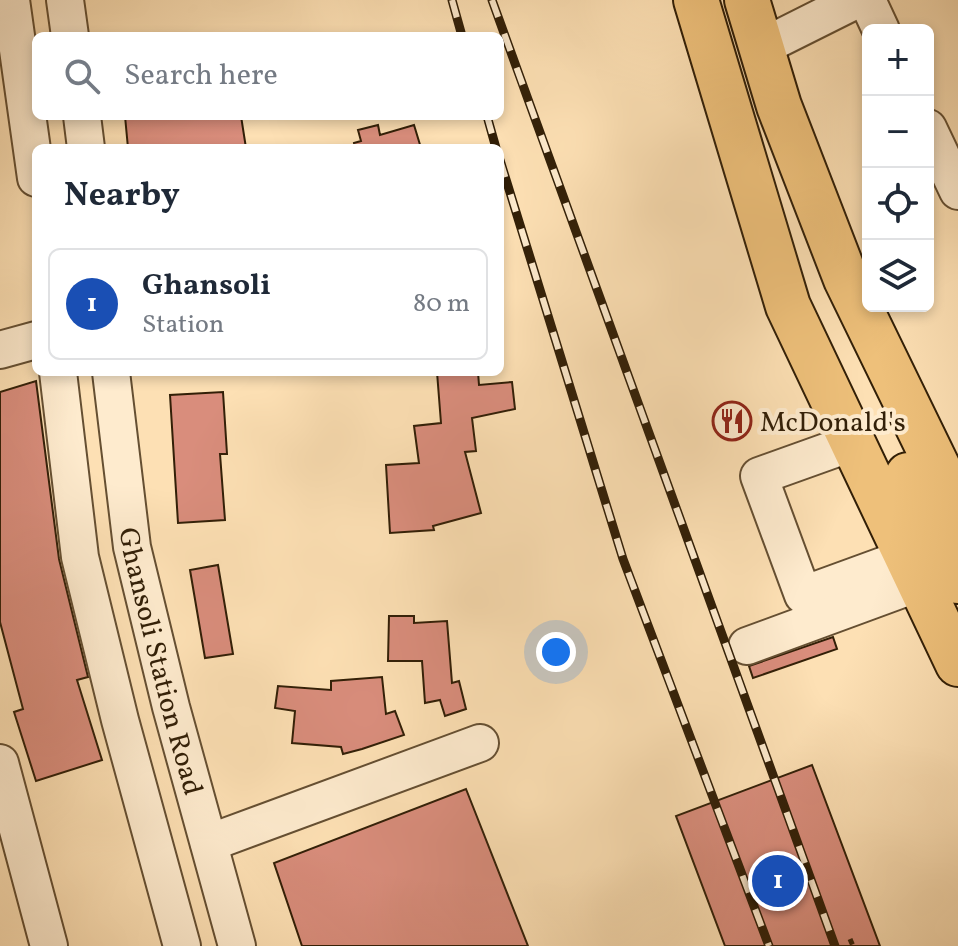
<!DOCTYPE html>
<html lang="en">
<head>
<meta charset="utf-8">
<style>
	body { margin:0; font-family:Vollkorn,serif; background:#f2f2f3; color:#1f2937 }
	.controls { position:absolute; right:24px; top:24px; display:grid; overflow:hidden; border-radius:12px; box-shadow:0 4px 12px #0003 }
	.controls button { width:72px; height:72px; display:grid; place-items:center; padding:0; border:0; border-bottom:2px solid #e0e1e3; background:#fff; color:#1f2937; font:40px sans-serif }
	.you { position:absolute; left:556px; top:652px; width:28px; height:28px; margin:-20px; border:6px solid #fff; border-radius:50%; background:#1a73e8; box-shadow:0 0 0 12px #1a73e833 }
	.badge { display:grid; place-items:center; width:52px; height:52px; border-radius:50%; background:#8f2418; color:#fff; font-size:26px; font-weight:700 }
	.pin { position:absolute; translate:-50% -50%; border:4px solid #fff; box-shadow:0 2px 8px #0006 }
	.list { margin:0; padding:0; list-style:none }
	h2 { display:flex; justify-content:space-between; align-items:center; height:104px; margin:0; padding:0 32px; font-size:34px }
	h2 small { font-size:26px; font-weight:400; color:#747a83 }
	.list li { display:grid; grid-template-columns:52px 1fr auto; gap:24px; align-items:center; box-sizing:border-box; height:112px; margin:0 16px 16px; padding:0 16px; border:2px solid #e0e1e3; border-radius:12px }
	.list b { display:block; font-size:30px; white-space:nowrap }
	.list p { margin:0; font-size:26px; white-space:nowrap; color:#747a83 }
	.list em { font-size:26px; font-style:normal; color:#747a83 }
	.icon { flex:none; width:44px; height:44px; fill:none; stroke:currentColor; stroke-width:2; stroke-linecap:round; stroke-linejoin:round }
	.map { position:relative; flex:none; width:958px; height:946px; overflow:hidden }
	.search { position:absolute; background:#fff; box-shadow:0 4px 12px #0003; left:32px; top:32px; width:472px; height:88px; display:flex; align-items:center; gap:20px; box-sizing:border-box; padding:0 28px; border-radius:12px; color:#747a83; font-size:30px }
	.panel { position:absolute; background:#fff; box-shadow:0 4px 12px #0003; left:32px; top:144px; width:472px; height:232px; border-radius:12px }
	.map>svg:first-child { display:block }
</style>
</head>
<body>
<div class="map">
<svg width="958" height="946" viewBox="0 0 958 946">
	<rect width="100%" height="100%" fill="#fde0b4"/>
	<filter id="stains"><feTurbulence type="fractalNoise" baseFrequency=".0025" numOctaves="4"/><feColorMatrix values="0 0 0 0 .2 0 0 0 0 .09 0 0 0 0 .02 0 0 0 .5 -.17"/></filter>
	<radialGradient id="worn" r=".72"><stop offset=".6" stop-color="#630" stop-opacity="0"/><stop offset="1" stop-color="#630" stop-opacity=".3"/></radialGradient>
	<!-- building -->
	<path fill="#d98d7c" stroke="#321f07" stroke-width="2" d="M125 116H241L246 148H128Z
		M378 125 380 135 414 125 421 148H355L354 143 361 141 358 130Z
		M437 372H478L479 385 512 382 515 409 472 418 476 451 465 452 481 513 433 526 434 530 390 533 386 465 419 463 414 426 441 423Z
		M36 381 59 559 88 677 77 680 102 760 36 781 14 712 23 709 0 622V392Z
		M223 392 227 454H220L225 520 178 523 170 395Z
		M218 565 233 654 205 658 190 570Z
		M389 616H414V623L447 621 452 683 459 681 466 709 445 716 440 700 425 703 422 661H388Z
		M833 637 837 649 753 678 749 666Z
		M382 677 386 714 395 711 404 735 362 749 343 754 341 747 292 743 295 711 275 708 278 686 331 690V681Z
		M812 765 880 946H725L676 816Z
		M466 789 528 946H302L274 863Z"/>
	<g fill="none" stroke-linecap="round" stroke-linejoin="round">
		<!-- minor casing -->
		<g stroke="#654f32" stroke-width="40">
			<g id="minor">
				<path d="M11 0 36 178"/>
				<path d="M65 0 70 36"/>
				<path d="M867 0 881 30"/>
				<path d="M762 47 856 0"/>
				<path d="M82 116 86 148"/>
				<path d="M928 128 958 191"/>
				<path d="M0 350 36 340"/>
				<path d="M58 372 80 557 120 720 182 946"/>
				<path id="s1" d="M111 372 132 547 171 707 237 946"/>
				<path d="M854 442 759 476 803 595 910 556"/>
				<path d="M747 646 921 582"/>
				<path d="M0 763 49 946"/>
				<path d="M209 843 480 743"/>
			</g>
		</g>
		<!-- major casing -->
		<g stroke="#321f07" stroke-width="48">
			<path id="major" d="M696 0 788 306 958 664
				M747 0 779 106 846 279 958 509
				M908 475 958 581"/>
		</g>
		<!-- path -->
		<path stroke="#321f07" stroke-width="5" stroke-dasharray="6 4" stroke-linecap="butt" d="M850 939 853 946"/>
		<!-- minor -->
		<use href="#minor" stroke="#feebce" stroke-width="36"/>
		<!-- major -->
		<use href="#major" stroke="#eec07a" stroke-width="44"/>
		<!-- rail casing -->
		<g stroke="#321f07" stroke-width="9">
			<path id="rail" d="M452 0 462 36
				M492 0 835 946
				M487 116 496 148
				M500 160 623 559 769 946"/>
		</g>
		<!-- rail -->
		<use href="#rail" stroke="#feebce" stroke-width="6" stroke-dasharray="18" stroke-linecap="butt"/>
	</g>
	<!-- icons -->
	<defs>
		<g id="restaurant-ring" transform="scale(2)"><circle r="9.5" fill="#feebce" stroke="#8f2418" stroke-width="1.5"/><path d="M-5-6h1v4h1v-4h1v4h1v-4h1v5L-1.5 .5V6h-2V.5L-5-1ZM5-6V6H3V1.5H1.5Q1.5-4 5-6Z" fill="#8f2418"/></g>
	</defs>
	<g fill-rule="evenodd">
		<use href="#restaurant-ring" x="732" y="421"/>
	</g>
	<g text-anchor="middle" stroke-width="8" stroke-linejoin="round" paint-order="stroke">
		<!-- poi labels -->
		<g font-size="28" fill="#321f07" stroke="#feebce" text-anchor="start">
			<text x="760" y="431">McDonald's</text>
		</g>
		<!-- street labels -->
		<g font-size="28" fill="#321f07" stroke="#feebce">
			<text dy="10" stroke="none"><textPath href="#s1" startOffset="294">Ghansoli Station Road</textPath></text>
		</g>
	</g>
	<rect width="100%" height="100%" filter="url(#stains)"/>
	<rect width="100%" height="100%" fill="url(#worn)"/>
</svg>
<div class="controls">
<button>+</button>
<button>−</button>
<button><svg class="icon" aria-label="locate" viewBox="0 0 24 24"><circle cx="12" cy="12" r="6"/><path d="M12 2v4M12 18v4M2 12h4M18 12h4"/></svg></button>
<button><svg class="icon" aria-label="layers" viewBox="0 0 24 24"><path d="M12 4l9 5-9 5-9-5zM3 14l9 5 9-5"/></svg></button>
</div>
<div class="you"></div>
<div class="pin badge" style="left:778px;top:881px;background:#1a4fb4">1</div>
<div class="search"><svg class="icon" aria-label="search" viewBox="0 0 24 24"><circle cx="10" cy="10" r="6"/><path d="M15 15l6 6"/></svg>Search here</div>
<section class="panel">
<h2>Nearby<small></small></h2>
<ul class="list">
<li><span class="badge" style="background:#1a4fb4">1</span><div><b>Ghansoli</b><p>Station</p></div><em>80 m</em></li>
</ul>
</section>
</div>
</body>
</html>
